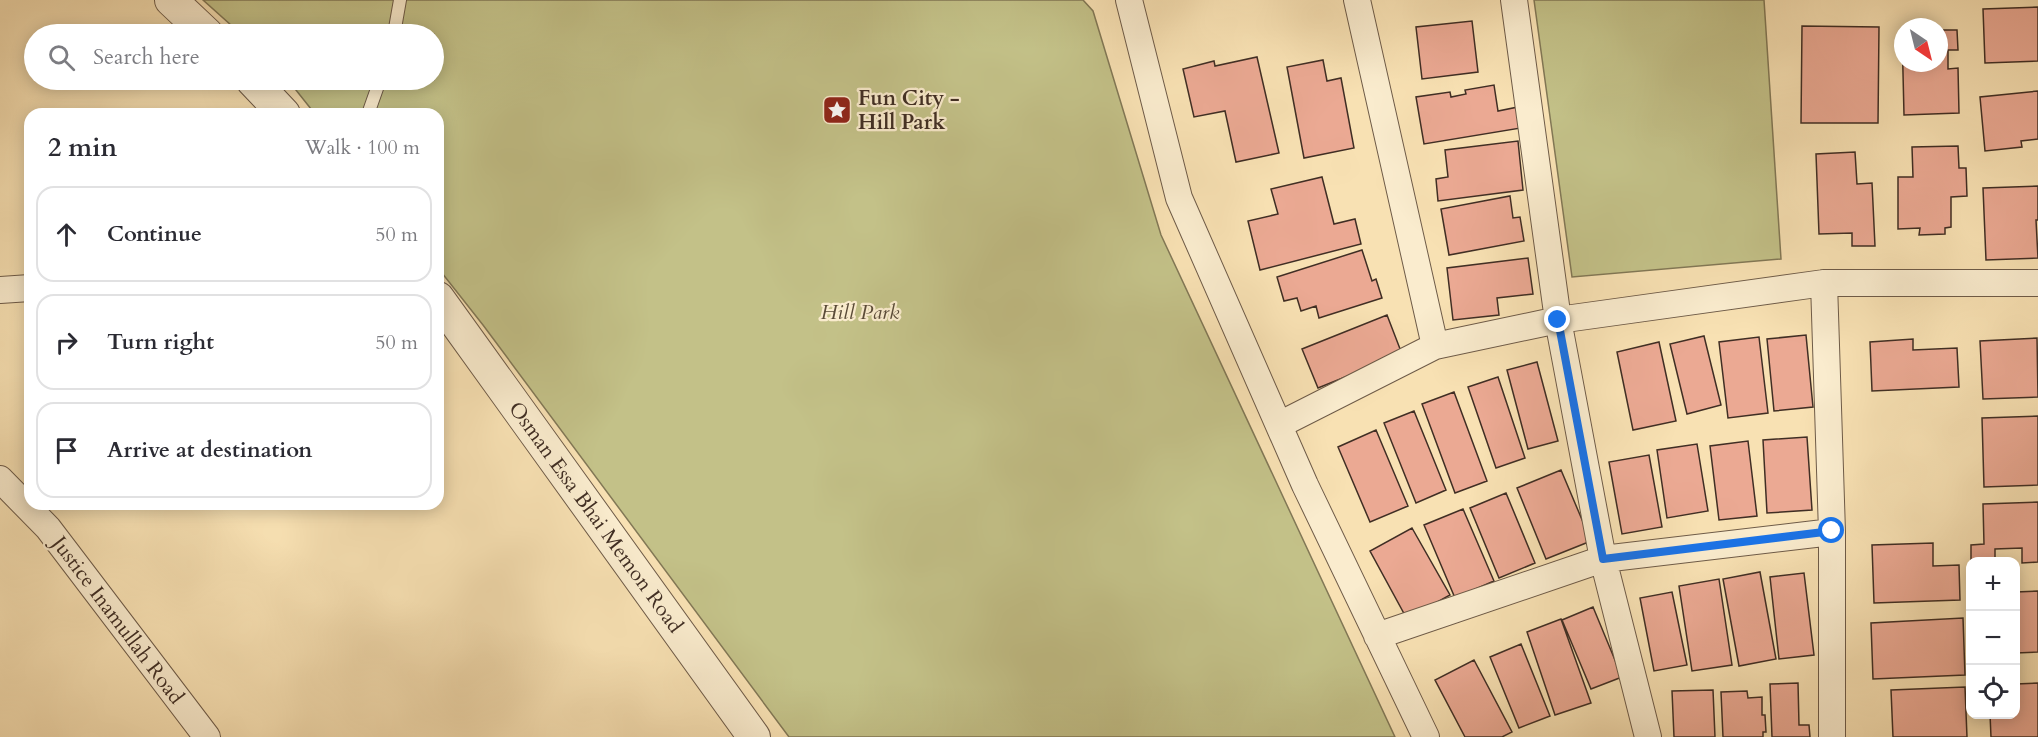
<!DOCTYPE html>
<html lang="en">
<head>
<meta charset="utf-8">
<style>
	body { margin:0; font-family:Cardo,serif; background:#f7f7f7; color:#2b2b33 }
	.controls { position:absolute; right:18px; bottom:18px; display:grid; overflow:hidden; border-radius:12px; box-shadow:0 3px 15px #0003 }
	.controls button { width:54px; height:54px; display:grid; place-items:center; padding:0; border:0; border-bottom:2px solid #e1e1e2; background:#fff; color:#2b2b33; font:30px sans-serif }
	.compass { position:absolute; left:1894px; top:18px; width:54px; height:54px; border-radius:50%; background:#fff; box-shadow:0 3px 15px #0003; rotate:145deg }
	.stop { position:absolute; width:18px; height:18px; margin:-14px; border:4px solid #1a73e8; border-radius:50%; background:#fff }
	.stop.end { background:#1a73e8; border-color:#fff; box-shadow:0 2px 6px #0008 }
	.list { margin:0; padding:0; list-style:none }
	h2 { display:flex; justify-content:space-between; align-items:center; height:78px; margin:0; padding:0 24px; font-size:26px }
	h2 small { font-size:20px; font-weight:400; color:#7c7c81 }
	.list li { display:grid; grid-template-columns:39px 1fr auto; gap:18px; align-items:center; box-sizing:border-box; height:96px; margin:0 12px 12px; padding:0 12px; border:2px solid #e1e1e2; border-radius:18px }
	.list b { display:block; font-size:22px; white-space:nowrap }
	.list em { font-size:20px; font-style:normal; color:#7c7c81 }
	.icon { flex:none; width:33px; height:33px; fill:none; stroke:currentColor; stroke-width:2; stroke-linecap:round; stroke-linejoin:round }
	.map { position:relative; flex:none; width:2038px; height:737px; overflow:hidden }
	.search { position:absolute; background:#fff; box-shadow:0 3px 15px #0003; left:24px; top:24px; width:420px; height:66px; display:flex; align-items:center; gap:15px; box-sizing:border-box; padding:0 21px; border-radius:33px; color:#7c7c81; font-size:22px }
	.panel { position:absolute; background:#fff; box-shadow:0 3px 15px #0003; left:24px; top:108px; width:420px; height:402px; border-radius:18px }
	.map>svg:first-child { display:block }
</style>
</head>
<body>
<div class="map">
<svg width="2038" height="737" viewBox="0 0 2038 737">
	<rect width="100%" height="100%" fill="#f8e1b3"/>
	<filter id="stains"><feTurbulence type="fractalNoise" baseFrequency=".00333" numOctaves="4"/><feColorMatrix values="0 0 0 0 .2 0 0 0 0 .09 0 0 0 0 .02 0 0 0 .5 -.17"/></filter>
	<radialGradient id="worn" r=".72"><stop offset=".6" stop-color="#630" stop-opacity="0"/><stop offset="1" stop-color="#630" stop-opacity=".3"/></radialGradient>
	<!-- green -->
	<path fill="#c3c188" stroke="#827856" stroke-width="1.5" d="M203 0H1083L1093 11 1161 235 1395 737H789L483 325 438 268V114H315L288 80H434V34H241Z
		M1534 0H1764L1781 259 1572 277Z"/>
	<!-- building -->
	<path fill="#eba993" stroke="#402e24" stroke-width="1.5" d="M2038 7V61L1985 63 1983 9Z
		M1472 21 1478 72 1422 79 1416 27Z
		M1802 26 1879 27 1878 123H1801Z
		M1939 30H1957L1958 50H1948V69L1958 68 1959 113 1904 115 1902 31 1903 63H1939Z
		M1257 57 1279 153 1236 162 1225 111 1194 117 1183 69 1214 61 1215 66Z
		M1323 60 1327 81 1341 78 1354 148 1304 158 1287 67Z
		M1494 85 1498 111 1518 107 1521 128 1424 144 1416 97 1450 92 1451 97 1466 94 1465 90Z
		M2038 91V139L2021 141 2022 147 1985 151 1980 97Z
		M1518 141 1523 190 1438 201 1436 179 1448 177 1445 150Z
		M1958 146 1959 168H1966L1967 196 1951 197V227L1945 228V234L1919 235 1920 228 1898 229V177H1913L1912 147Z
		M1855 152 1857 184 1872 183 1875 246H1852V233L1819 234 1816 154Z
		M1322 177 1334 224 1355 219 1361 244 1260 270 1248 221 1278 214 1271 189Z
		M2038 186V220H2036L2038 258 1986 260 1983 188Z
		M1510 196 1513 218 1520 217 1524 241 1449 255 1441 209Z
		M1362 250 1372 281 1376 279 1382 298 1319 318 1316 306 1301 311 1297 298 1284 301 1277 277Z
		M1528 258 1533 294 1497 298 1499 315 1453 320 1447 268Z
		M1387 315 1402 354 1318 388 1302 349Z
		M1806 335 1813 407 1774 411 1767 339Z
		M1704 336 1721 405 1687 414 1670 344Z
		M1759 337 1768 413 1728 418 1719 342Z
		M2037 338 2038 397 1983 399 1980 341Z
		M1913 339V350L1957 348 1959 387 1872 391 1870 342Z
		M1659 342 1676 421 1633 430 1617 352Z
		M1537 362 1558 441 1528 449 1507 370Z
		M1498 377 1525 458 1496 468 1468 387Z
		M1454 392 1487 481 1455 493 1422 404Z
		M1414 411 1446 490 1416 503 1384 423Z
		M2038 416V485L1984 487 1982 418Z
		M1376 430 1408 506 1370 522 1338 447Z
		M1807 437 1812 510 1767 513 1763 440Z
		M1748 441 1757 516 1719 520 1710 446Z
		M1697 444 1708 511 1667 518 1657 450Z
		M1649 455 1662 527 1622 534 1609 462Z
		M1561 470 1591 541 1546 559 1517 488Z
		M1506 493 1535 563 1499 578 1470 508Z
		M2038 502V562L2022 563V548L1995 549V562H1971V545L1984 544 1983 504Z
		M1463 509 1494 581 1455 598 1424 525Z
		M1412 528 1450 595 1407 619 1370 551Z
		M1933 543V566L1959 565 1960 600 1874 603 1872 545Z
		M1760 572 1776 659 1739 666 1723 579Z
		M1804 573 1814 655 1779 659 1770 577Z
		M1719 579 1732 665 1692 671 1679 586Z
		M2038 591V652L2016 653V592Z
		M1672 592 1687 665 1654 671 1640 598Z
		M1593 607 1622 677 1591 689 1562 620Z
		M1963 618 1965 675 1873 679 1871 623Z
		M1561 619 1591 703 1555 715 1527 632Z
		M1521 644 1550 716 1519 728 1490 657Z
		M1474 660 1512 732 1502 737H1465L1435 680Z
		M1798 683 1799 725H1809L1810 737H1772L1770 684Z
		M2038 683V737H1991L1990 714H2016V684Z
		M1965 687 1967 737H1893L1891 690Z
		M1713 690 1715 737H1674L1672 691Z
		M1747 691 1748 698 1762 697V715H1765L1766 732H1763V737H1723L1721 692Z"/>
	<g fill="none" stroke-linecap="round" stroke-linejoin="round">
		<!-- service casing -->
		<g stroke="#6e5b48" stroke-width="14">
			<path id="service" d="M394 34 400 0
				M368 114 380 80"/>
		</g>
		<!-- minor casing -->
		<g stroke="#6e5b48" stroke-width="28">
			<path id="minor" d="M1129 0 1179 198 1305 485 1426 737
				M1357 0 1435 346
				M1514 0 1558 320 1603 559 1648 737
				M1824 283 1832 532V737
				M0 290 30 288
				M1279 425 1435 346 1558 320 1824 283H2038
				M0 479 48 528 207 737
				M1377 636 1603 559 1832 532"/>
		</g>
		<!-- tertiary casing -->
		<g stroke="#6e5b48" stroke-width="34">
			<path id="tertiary" d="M171 0 207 34
				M252 80 284 114
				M438 298 754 737"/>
		</g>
		<!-- service -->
		<use href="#service" stroke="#faecce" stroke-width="12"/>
		<!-- minor -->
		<use href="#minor" stroke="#faecce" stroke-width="26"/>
		<!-- tertiary -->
		<use href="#tertiary" stroke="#faecce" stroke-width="32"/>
	</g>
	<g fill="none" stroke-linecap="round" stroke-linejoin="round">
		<!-- route -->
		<path stroke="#1a73e8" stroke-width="8" d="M1558 320 1603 559 1832 531"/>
	</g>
	<!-- icons -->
	<defs>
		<g id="sight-square" transform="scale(1.5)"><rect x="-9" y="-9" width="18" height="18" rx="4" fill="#8f2418" stroke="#faecce"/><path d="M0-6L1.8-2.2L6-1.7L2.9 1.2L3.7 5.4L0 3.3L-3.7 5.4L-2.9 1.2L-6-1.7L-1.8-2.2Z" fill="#fff"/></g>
	</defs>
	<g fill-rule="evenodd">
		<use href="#sight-square" x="837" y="110"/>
	</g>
	<g text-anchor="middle" stroke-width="4.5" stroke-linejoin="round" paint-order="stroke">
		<!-- poi labels -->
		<g font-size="21" font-weight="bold" fill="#402e24" stroke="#faecce" text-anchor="start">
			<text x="858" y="105">Fun City -<tspan x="858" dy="24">Hill Park</tspan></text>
		</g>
		<!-- park labels -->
		<g font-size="21" font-style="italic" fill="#5a4b38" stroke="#faecce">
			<text x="860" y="319">Hill Park</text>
		</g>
		<!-- street labels -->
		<g font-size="21" fill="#402e24" stroke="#faecce">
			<text transform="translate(596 517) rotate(54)" y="7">Osman Essa Bhai Memon Road</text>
			<text transform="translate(118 620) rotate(53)" y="7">Justice Inamullah Road</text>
		</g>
	</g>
	<rect width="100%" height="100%" filter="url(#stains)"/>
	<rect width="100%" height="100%" fill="url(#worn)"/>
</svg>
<div class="controls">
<button>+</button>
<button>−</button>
<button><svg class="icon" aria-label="locate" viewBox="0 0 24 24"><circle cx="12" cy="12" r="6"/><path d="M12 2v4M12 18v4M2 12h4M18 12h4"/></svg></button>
</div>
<svg class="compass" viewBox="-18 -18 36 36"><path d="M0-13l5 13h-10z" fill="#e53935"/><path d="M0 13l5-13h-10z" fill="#7c7c81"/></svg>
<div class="stop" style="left:1832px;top:531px"></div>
<div class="stop end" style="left:1558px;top:320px"></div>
<div class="search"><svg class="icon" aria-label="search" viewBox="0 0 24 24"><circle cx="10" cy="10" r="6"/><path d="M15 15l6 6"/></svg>Search here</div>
<section class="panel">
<h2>2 min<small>Walk · 100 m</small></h2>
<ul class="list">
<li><svg class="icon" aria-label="ahead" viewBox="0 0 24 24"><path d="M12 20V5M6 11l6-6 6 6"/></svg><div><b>Continue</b></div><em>50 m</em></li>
<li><svg class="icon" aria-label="right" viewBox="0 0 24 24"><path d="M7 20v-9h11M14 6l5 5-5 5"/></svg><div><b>Turn right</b></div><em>50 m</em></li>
<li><svg class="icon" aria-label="arrive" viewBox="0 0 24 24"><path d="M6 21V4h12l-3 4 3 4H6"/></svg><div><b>Arrive at destination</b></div></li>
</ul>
</section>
</div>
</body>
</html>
